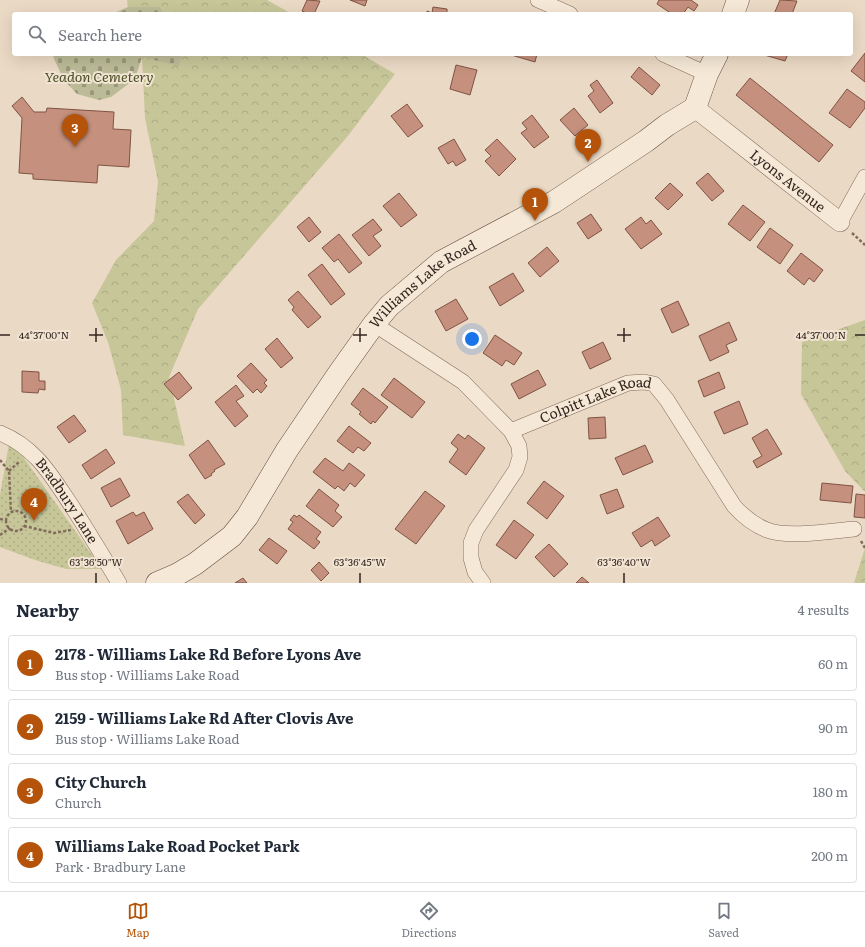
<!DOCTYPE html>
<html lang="en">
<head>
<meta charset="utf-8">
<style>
	body { margin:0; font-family:Literata,serif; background:#f2f2f3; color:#1f2937 }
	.you { position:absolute; left:472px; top:339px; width:14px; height:14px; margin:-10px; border:3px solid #fff; border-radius:50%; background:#1a73e8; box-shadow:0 0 0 6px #1a73e833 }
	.badge { display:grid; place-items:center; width:26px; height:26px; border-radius:50%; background:#b45309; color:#fff; font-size:13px; font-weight:700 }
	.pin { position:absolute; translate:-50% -33px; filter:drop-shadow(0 1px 2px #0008) }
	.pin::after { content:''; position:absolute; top:21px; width:14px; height:12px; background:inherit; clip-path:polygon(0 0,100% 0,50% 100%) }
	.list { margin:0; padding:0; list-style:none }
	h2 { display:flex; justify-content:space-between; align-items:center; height:52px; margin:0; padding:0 16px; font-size:17px }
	h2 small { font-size:13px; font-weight:400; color:#747a83 }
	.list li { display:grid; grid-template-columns:26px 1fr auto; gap:12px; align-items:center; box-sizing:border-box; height:56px; margin:0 8px 8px; padding:0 8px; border:1px solid #e0e1e3; border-radius:4px }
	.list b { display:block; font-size:15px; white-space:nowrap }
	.list p { margin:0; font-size:13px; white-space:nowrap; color:#747a83 }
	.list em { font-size:13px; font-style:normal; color:#747a83 }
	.icon { flex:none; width:22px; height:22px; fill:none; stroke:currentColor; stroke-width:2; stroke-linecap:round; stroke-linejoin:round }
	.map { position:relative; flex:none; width:865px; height:583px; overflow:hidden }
	.search { position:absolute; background:#fff; box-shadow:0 4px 16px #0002; left:12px; right:12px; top:12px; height:44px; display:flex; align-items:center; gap:10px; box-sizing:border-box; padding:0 14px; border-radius:4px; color:#747a83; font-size:15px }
	.sheet { height:308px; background:#fff }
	nav { display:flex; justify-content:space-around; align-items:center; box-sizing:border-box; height:56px; border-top:1px solid #e0e1e3; background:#fff; font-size:11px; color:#747a83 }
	nav a { display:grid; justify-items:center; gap:2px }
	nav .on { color:#b45309 }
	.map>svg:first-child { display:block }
</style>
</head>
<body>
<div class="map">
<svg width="865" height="583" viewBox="0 0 865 583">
	<defs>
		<pattern id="forest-crowns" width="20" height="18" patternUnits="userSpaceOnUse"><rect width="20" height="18" fill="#c7c699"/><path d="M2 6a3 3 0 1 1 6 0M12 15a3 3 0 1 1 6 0" fill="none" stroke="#acaa83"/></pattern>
		<pattern id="cemetery-stones" width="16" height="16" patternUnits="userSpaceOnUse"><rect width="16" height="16" fill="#bcbb98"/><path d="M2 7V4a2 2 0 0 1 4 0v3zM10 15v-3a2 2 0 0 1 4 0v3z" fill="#9a987b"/></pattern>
		<pattern id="park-dots" width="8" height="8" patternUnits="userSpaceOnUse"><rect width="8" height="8" fill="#c7c699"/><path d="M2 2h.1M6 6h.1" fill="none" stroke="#acaa83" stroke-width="1.8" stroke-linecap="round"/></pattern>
	</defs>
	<rect width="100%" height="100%" fill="#ead9c4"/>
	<!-- forest -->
	<path fill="url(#forest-crowns)" d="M127 0H267L292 14H164L160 7H128Z
		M182 54H361L395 74 347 137 198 309 169 377 185 446 123 435 121 390 108 342 92 303 116 260 154 221 158 181 145 118 142 57 179 65Z
		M865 320V492L845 471 801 394 802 342Z
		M865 547V583H854L865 548Z"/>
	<!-- cemetery -->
	<path fill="url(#cemetery-stones)" d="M128 7H160L164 14H112Z
		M53 54H182L179 66 142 57 135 79 111 97 99 100 77 94 64 80 54 59Z"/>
	<!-- park -->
	<path fill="url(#park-dots)" d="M10 438 102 569H66L35 560 0 547V495Z"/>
	<!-- building -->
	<path fill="#c5907d" stroke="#805344" d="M307 0 320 1 314 14H309L302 11Z
		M350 0H367L365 6Z
		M659 0H691L698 5 694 11 688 7 683 14 680 12 679 14H672L657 4Z
		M780 0 797 1 792 14H774Z
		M433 7 447 9V14H427V11L432 13Z
		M865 53V82L851 71Z
		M508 54H537L535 62Z
		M761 54H788L785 61Z
		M456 65 477 70 470 95 450 89Z
		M639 67 660 85 652 95 631 77Z
		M750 78 833 145 819 162 736 95Z
		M597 80 613 103 600 113 588 96 594 91 590 85Z
		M847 89 865 102V108L850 128 829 113Z
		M22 97 34 112H46L47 108 114 112 113 129 131 130 129 167 98 165 97 183 33 179V174L19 173 22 118 12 106Z
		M407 104 423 126 408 137 391 116Z
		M574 108 588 125 575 136 560 120Z
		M532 115 549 137 534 148 521 133 527 129 522 123Z
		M454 139 466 160 456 166 453 161 448 164 438 148Z
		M497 139 516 159 499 176 485 161 491 156 485 150Z
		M708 173 724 191 712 201 696 183Z
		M670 183 683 195 668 210 655 198Z
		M399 193 417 215 401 227 383 206Z
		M743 205 765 222 750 241 728 224Z
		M591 214 602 230 588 239 577 223Z
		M309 217 321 232 309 242 297 227Z
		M641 217 646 224 651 220 662 234 641 249 625 229Z
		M373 219 382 230 373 236 381 246 369 256 352 235Z
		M770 228 793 245 780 264 757 247Z
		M339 234 362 263 349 273 338 259 334 262 322 248Z
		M547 247 559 261 540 277 528 263Z
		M801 253 823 270 814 282 809 278 804 285 787 271Z
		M322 264 345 294 331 305 308 275Z
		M513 273 524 291 500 306 489 287Z
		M298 291 321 317 308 328 292 310 294 307 288 300Z
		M456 299 468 319 446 331 435 311Z
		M678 301 689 325 672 333 661 309Z
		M729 322 737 340 726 345 729 352 710 361 699 336Z
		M495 335 522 353 514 365 506 360 502 366 483 353Z
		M277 338 293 358 281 368 265 349Z
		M603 342 611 359 590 369 582 352Z
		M251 363 267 380 264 383 267 386 261 393 257 389 253 393 237 376Z
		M538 370 546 385 519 399 511 384Z
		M22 371 39 372V381H45V390L39 389 38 393 22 392Z
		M179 372 192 388 178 400 164 384Z
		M719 372 725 388 704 397 698 381Z
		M394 378 425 402 412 418 381 395Z
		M236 385 244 396 236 401 248 416 235 427 215 402Z
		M363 388 388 407 375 423 373 421 371 424 359 414 361 412 351 404Z
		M739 401 748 424 724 434 714 412Z
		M74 415 86 431 69 443 57 427Z
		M605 417 606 438 589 439 588 418Z
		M349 426 371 443 364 451 358 447 353 453 337 441Z
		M767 429 782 454 757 468 753 461 762 456 752 438Z
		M458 434 465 439 468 435 485 448 466 475 449 462 458 449 451 443Z
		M208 440 225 464 214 470 215 471 211 474 212 475 205 479 189 455Z
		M645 445 653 462 623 475 615 458Z
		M106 449 115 463 91 479 82 465Z
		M325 458 343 471 349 463 365 475 355 487 350 483 344 491 338 486 335 489 313 472Z
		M120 478 130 496 111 507 101 488Z
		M544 481 564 496 547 519 527 503Z
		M822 483 853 486 851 503 820 500Z
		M319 489 339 505 335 511 342 517 333 527 306 506Z
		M617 489 624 507 607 514 600 495Z
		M425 491 445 506 416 544 395 529Z
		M188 494 205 515 195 524 177 502Z
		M856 494 865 495V518L854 517Z
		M133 512 136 516 144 512 153 529 128 544 116 521Z
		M294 515 297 517 299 515 321 532 316 539 320 542 314 549 288 529 293 522 290 520Z
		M658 517 670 536 655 546 652 540 641 547 632 533Z
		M514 520 534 535 516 559 496 545Z
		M269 538 287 551 277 564 259 550Z
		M549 544 568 564 554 577 535 557Z
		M319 562 329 573 321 581 311 570Z
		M582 577 589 583H576Z
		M243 578 247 583H235Z"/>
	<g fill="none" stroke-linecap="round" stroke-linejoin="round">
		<!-- minor casing -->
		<g stroke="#836b5c" stroke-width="16">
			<g id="minor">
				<path d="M538 0 570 14"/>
				<path d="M663 54 707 74"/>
				<path d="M840 222 865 177"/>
				<path d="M374 324 463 382 511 431 519 446 520 457 516 470 476 530 471 543V558L475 572 483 583"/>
				<path id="s1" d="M511 431 628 383 644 382 654 384 667 400 734 506C743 516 754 525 767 530 787 538 831 531 854 529"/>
				<path id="s2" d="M0 433C37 448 52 477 73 508 89 533 104 558 119 583"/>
			</g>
		</g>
		<!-- tertiary casing -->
		<g stroke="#836b5c" stroke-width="20">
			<g id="tertiary">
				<path id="s3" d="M695 108 840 222"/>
			</g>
		</g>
		<!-- secondary casing -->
		<g stroke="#654d3f" stroke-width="23">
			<g id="secondary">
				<path d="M733 14 738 0"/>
				<path id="s4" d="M157 583 178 574 195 564 232 536 247 517 287 450 337 376 374 324 389 306 441 262 554 202 646 141 667 125 695 108 707 74 717 54"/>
			</g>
		</g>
		<!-- path -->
		<path stroke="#836b5c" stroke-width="2.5" stroke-dasharray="3 2" stroke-linecap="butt" d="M852 233 865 245
			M0 460 9 471 11 512
			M9 471 19 462
			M6 521a10 10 0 1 1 20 0a10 10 0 1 1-20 0Z
			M0 519 6 520
			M24 526 54 533 71 530
			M0 535 10 528
			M861 541 865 548"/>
		<!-- minor -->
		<use href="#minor" stroke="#f5e8d6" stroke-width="15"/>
		<!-- tertiary -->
		<use href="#tertiary" stroke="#f5e8d6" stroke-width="19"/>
		<!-- secondary -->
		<use href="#secondary" stroke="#f5e8d6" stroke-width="22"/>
	</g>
	<!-- ticks -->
	<path fill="none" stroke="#34261f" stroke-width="1.5" d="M96 328V342M360 328V342M624 328V342M0 335H10M89 335H103M353 335H367M617 335H631M855 335H865M96 573V583M360 573V583M624 573V583"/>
	<g text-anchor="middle" stroke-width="4" stroke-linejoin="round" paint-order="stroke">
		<!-- park labels -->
		<g font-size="14" font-style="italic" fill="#4b4f27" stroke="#f2e4d3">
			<text x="99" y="82">Yeadon Cemetery</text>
		</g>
		<!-- street labels -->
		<g font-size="14" fill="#34261f" stroke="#f2e4d3">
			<text dy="5" stroke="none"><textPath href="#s3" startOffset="118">Lyons Avenue</textPath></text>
			<text dy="5" stroke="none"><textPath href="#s4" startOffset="408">Williams Lake Road</textPath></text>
			<text dy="5" stroke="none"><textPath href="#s1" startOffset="91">Colpitt Lake Road</textPath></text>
			<text dy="5" stroke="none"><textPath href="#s2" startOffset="97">Bradbury Lane</textPath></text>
		</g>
	</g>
	<g font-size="10" text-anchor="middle" fill="#34261f" stroke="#f2e4d3" stroke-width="4" stroke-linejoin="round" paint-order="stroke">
		<text x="44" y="339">44°37'00"N</text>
		<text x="821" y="339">44°37'00"N</text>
		<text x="96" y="566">63°36'50"W</text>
		<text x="360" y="566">63°36'45"W</text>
		<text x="624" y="566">63°36'40"W</text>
	</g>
</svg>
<div class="you"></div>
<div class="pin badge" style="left:535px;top:221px">1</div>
<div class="pin badge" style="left:588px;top:162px">2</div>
<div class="pin badge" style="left:75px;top:147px">3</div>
<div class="pin badge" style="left:34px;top:521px">4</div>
<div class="search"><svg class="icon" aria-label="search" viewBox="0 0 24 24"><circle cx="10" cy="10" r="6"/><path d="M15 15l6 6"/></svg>Search here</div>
</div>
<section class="sheet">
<h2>Nearby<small>4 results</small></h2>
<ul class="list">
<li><span class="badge">1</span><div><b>2178 - Williams Lake Rd Before Lyons Ave</b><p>Bus stop · Williams Lake Road</p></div><em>60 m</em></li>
<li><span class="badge">2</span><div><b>2159 - Williams Lake Rd After Clovis Ave</b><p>Bus stop · Williams Lake Road</p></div><em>90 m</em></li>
<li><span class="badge">3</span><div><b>City Church</b><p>Church</p></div><em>180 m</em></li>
<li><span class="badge">4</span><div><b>Williams Lake Road Pocket Park</b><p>Park · Bradbury Lane</p></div><em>200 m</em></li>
</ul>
</section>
<nav>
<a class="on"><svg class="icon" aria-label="map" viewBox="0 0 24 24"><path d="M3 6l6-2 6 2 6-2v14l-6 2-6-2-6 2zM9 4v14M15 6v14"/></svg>Map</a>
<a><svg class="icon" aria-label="directions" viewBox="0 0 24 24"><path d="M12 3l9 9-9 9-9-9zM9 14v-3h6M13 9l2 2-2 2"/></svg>Directions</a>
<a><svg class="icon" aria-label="saved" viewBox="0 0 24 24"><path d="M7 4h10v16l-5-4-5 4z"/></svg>Saved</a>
</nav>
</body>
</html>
